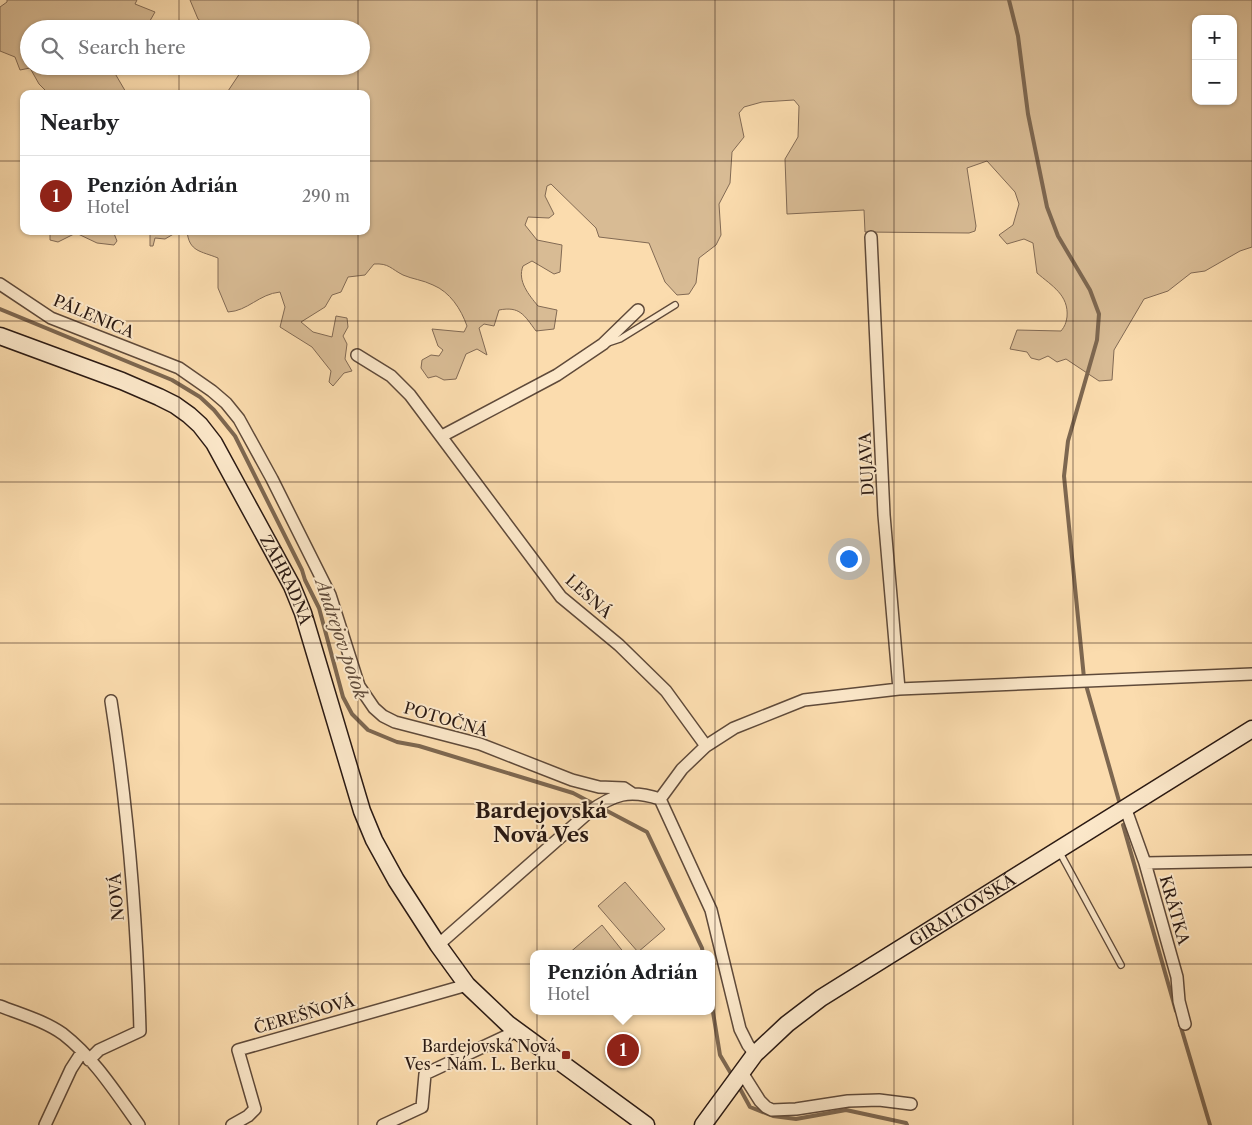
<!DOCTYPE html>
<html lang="en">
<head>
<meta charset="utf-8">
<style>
	body { margin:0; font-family:"Libre Caslon Text",serif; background:#f6f6f6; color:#202124 }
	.controls { position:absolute; right:15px; top:15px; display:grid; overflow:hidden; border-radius:10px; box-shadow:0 1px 4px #0004 }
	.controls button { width:45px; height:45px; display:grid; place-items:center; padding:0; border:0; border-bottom:1px solid #e0e0e0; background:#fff; color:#202124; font:25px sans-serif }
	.you { position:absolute; left:848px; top:558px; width:18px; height:18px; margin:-12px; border:4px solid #fff; border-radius:50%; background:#1a73e8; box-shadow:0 0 0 8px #1a73e833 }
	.badge { display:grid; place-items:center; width:32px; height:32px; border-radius:50%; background:#8f2418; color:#fff; font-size:16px; font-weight:700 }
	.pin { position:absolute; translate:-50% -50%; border:2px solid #fff; box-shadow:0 1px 5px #0006 }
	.popup { position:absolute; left:530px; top:950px; width:185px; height:65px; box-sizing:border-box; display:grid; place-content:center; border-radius:10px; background:#fff; filter:drop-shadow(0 1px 4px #0005); font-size:16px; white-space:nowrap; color:#757577 }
	.popup b { font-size:19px; color:#202124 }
	.popup::after { content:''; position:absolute; left:50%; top:100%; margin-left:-10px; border:10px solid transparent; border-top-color:#fff }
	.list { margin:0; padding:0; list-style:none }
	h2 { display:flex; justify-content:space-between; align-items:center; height:65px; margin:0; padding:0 20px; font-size:21px }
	h2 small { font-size:16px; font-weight:400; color:#757577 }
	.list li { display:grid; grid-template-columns:32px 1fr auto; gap:15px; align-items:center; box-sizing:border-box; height:80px; padding:0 20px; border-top:1px solid #e0e0e0 }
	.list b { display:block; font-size:19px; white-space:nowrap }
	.list p { margin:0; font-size:16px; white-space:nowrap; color:#757577 }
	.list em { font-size:16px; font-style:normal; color:#757577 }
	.icon { flex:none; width:28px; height:28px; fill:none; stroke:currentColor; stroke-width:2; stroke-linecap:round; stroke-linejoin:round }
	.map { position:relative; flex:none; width:1252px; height:1125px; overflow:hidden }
	.search { position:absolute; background:#fff; box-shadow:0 1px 4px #0004; left:20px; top:20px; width:350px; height:55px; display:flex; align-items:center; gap:12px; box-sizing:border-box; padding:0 18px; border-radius:28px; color:#757577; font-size:19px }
	.panel { position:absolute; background:#fff; box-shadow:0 1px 4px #0004; left:20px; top:90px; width:350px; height:145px; border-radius:10px }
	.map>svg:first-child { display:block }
</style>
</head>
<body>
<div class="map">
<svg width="1252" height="1125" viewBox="0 0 1252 1125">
	<rect width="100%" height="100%" fill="#fbdcae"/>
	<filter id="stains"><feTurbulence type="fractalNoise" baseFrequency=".004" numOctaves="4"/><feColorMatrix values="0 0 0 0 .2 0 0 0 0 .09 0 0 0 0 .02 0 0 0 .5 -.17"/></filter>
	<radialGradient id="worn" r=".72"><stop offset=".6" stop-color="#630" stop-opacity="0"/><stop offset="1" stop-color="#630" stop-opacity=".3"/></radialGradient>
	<!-- green -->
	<path fill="#d8bb94" stroke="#826a54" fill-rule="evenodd" d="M7 0H137L135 4 155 12 147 26 152 29H129L120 25 115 26 113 29H29V66H107L113 70 127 94H49L39 84 30 68 20 70 15 57 0 51V7L7 2Z
		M190 0H1252V247L1240 251 1205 271 1191 273 1168 291 1144 299 1114 350 1112 380 1099 381 1066 359 1057 362 1048 356 1039 360 1031 358 1027 352 1010 349 1017 330 1061 331C1065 326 1066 323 1067 317 1069 295 1052 286 1037 273L1033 243 1024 239 1007 244 999 235 1013 225 1019 204 1015 192 987 161 967 168 976 226 975 231 969 233 865 232 864 210 787 214 785 159 798 137 799 106 794 100 762 102 744 107 739 113 744 137 732 152 730 183 719 204 721 235 716 245 699 258 696 283 689 294 677 295 665 282 649 243 599 237 596 228 551 184 547 186 545 196 554 214 549 218 528 217 525 225 537 240 562 245 560 272 554 274 532 261 523 266C517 281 529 295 538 306L557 310 554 329 536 331C524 315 520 306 499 310L494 326 484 324 479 328 487 355 477 349 466 354 456 379 444 380 436 376 428 378 421 368 422 360 431 355 439 356 443 350 438 346 432 329 464 332 467 326C461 309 450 292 433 285 423 280 412 279 403 275 391 269 389 263 374 264L365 275 348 277 341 292 332 295 325 307 301 322 313 332 332 337 336 316 347 318 348 327 343 336 347 344 345 359 352 371 344 373 333 386 329 382 331 371 312 347 280 327 285 307 280 292C259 294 248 311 228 312L218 288V258C201 251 189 252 187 231H366V94H226L242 70V66H361V29H210L198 19ZM1196 19H1233V101H1196Z
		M50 231H113L117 241 114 245 97 243 76 233 58 242 50 240Z
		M150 231H176L177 232 165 239 155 238 153 246H150Z
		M625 882 665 929 638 952 598 906Z
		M602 925 625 954H568Z"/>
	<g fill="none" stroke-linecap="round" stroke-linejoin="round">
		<!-- stream -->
		<path stroke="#7d6750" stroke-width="4" d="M1009 0 1018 36 1028 114 1047 207 1058 236 1090 290 1099 314 1097 340 1068 441 1064 476 1084 678 1119 801
			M0 309 172 380 200 397 214 410 235 436 302 570 305 580 319 608 343 697 352 714 368 730 397 742 419 746 573 793 647 832 702 948 703 954
			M1123 825 1176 1011
			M712 1006 720 1055 733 1077
			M1180 1024 1210 1125
			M738 1085 750 1107 773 1116 796 1119 846 1110 906 1123 907 1125"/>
		<!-- lane casing -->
		<g stroke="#5f4a3a" stroke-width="8">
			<path id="lane" d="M608 343 620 339 675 305
				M1059 851 1121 965"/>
		</g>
		<!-- street casing -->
		<g stroke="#5f4a3a" stroke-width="14">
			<path id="street" d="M871 237 884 515 899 689
				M0 284 51 318 179 368 212 391 226 403 239 419 272 479 330 595 359 686 374 708 383 716 395 722 480 744 572 780 599 787 624 788 633 794
				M357 355 391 376 410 395 561 597 619 645 666 691 706 746
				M442 436 557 375 603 344 638 310
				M660 799 682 769 706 746 734 728 804 700 899 689 1252 674
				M660 799 711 910 740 1029 748 1045 755 1054
				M1125 807 1145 863 1177 977 1179 1001 1185 1024
				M1145 863 1252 861
				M438 945 589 812C614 794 629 789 660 799
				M0 1006C20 1014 45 1021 63 1034 94 1058 116 1093 139 1125
				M89 1060 99 1050 140 1031C137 921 128 810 111 701
				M741 1071 760 1101 766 1107 772 1110 796 1109 848 1101 879 1100 911 1104
				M45 1125 71 1069 82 1052
				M232 1125 248 1116 255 1109 238 1050 467 985
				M383 1125 422 1107 425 1074 517 1031"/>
		</g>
		<!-- secondary casing -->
		<g stroke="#2b1a13" stroke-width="19">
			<g id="secondary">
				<path id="s1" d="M0 336 122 381 159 397 175 405 189 415 200 425 214 443 292 586 303 613 362 811 374 840 396 880 438 945 467 985 508 1024 646 1125"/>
				<path id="s2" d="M703 1125 755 1054 787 1024 821 998 1252 729"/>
			</g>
		</g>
		<!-- lane -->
		<use href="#lane" stroke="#fce8ca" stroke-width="5.5"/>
		<!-- street -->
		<use href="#street" stroke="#fce8ca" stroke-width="11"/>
		<!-- secondary -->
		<use href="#secondary" stroke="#fce8ca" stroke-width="16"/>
	</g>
	<!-- grid -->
	<path fill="none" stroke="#2b1a13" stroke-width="1" stroke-opacity="0.55" d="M179 0V29M358 0V29M537 0V1125M715 0V1125M894 0V1125M1073 0V1125M179 66V94M358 66V94M0 161H24M366 161H1252M179 231V1125M358 231V1125M0 321H1252M0 482H1252M0 643H1252M0 804H1252M0 964H1252"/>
	<!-- markers -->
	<rect fill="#8f2418" stroke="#fce8ca" stroke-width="2" x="561" y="1050" width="10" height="10" rx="2.5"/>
	<g text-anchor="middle" stroke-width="4" stroke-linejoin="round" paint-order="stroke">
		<!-- street labels -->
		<g font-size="16" fill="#2b1a13" stroke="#fce8ca">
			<text transform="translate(94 316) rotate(23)" y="6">PÁLENICA</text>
			<text transform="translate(866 464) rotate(-93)" y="6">DUJAVA</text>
			<text dy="6" stroke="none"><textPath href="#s1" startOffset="398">ZÁHRADNÁ</textPath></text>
			<text transform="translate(589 596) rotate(42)" y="6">LESNÁ</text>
			<text transform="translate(446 719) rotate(16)" y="6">POTOČNÁ</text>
			<text transform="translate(116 897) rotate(-94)" y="6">NOVÁ</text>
			<text dy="6" stroke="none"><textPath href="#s2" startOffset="341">GIRALTOVSKÁ</textPath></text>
			<text transform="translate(1175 910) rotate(74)" y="6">KRÁTKA</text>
			<text transform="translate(304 1014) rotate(-16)" y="6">ČEREŠŇOVÁ</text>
		</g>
		<!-- poi labels -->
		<g font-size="16" fill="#2b1a13" stroke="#fce8ca" text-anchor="end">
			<text x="556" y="1052">Bardejovská Nová<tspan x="556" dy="18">Ves - Nám. L. Berku</tspan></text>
		</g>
		<!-- water labels -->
		<g font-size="18" font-style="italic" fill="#624d3c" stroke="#fce8ca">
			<text transform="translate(341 639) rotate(71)" y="6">Andrejov potok</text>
		</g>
		<!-- district labels -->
		<g font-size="21" font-weight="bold" fill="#2b1a13" stroke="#fce8ca">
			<text x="541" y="818">Bardejovská<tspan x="541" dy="24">Nová Ves</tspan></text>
		</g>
	</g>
	<rect width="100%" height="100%" filter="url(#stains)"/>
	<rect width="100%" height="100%" fill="url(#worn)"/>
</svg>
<div class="controls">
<button>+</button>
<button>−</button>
</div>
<div class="you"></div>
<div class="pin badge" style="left:623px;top:1050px">1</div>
<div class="popup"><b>Penzión Adrián</b>Hotel</div>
<div class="search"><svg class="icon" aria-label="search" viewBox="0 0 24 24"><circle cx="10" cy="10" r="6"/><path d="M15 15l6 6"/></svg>Search here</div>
<section class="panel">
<h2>Nearby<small></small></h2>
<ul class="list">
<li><span class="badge">1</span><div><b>Penzión Adrián</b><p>Hotel</p></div><em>290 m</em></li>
</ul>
</section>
</div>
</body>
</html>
